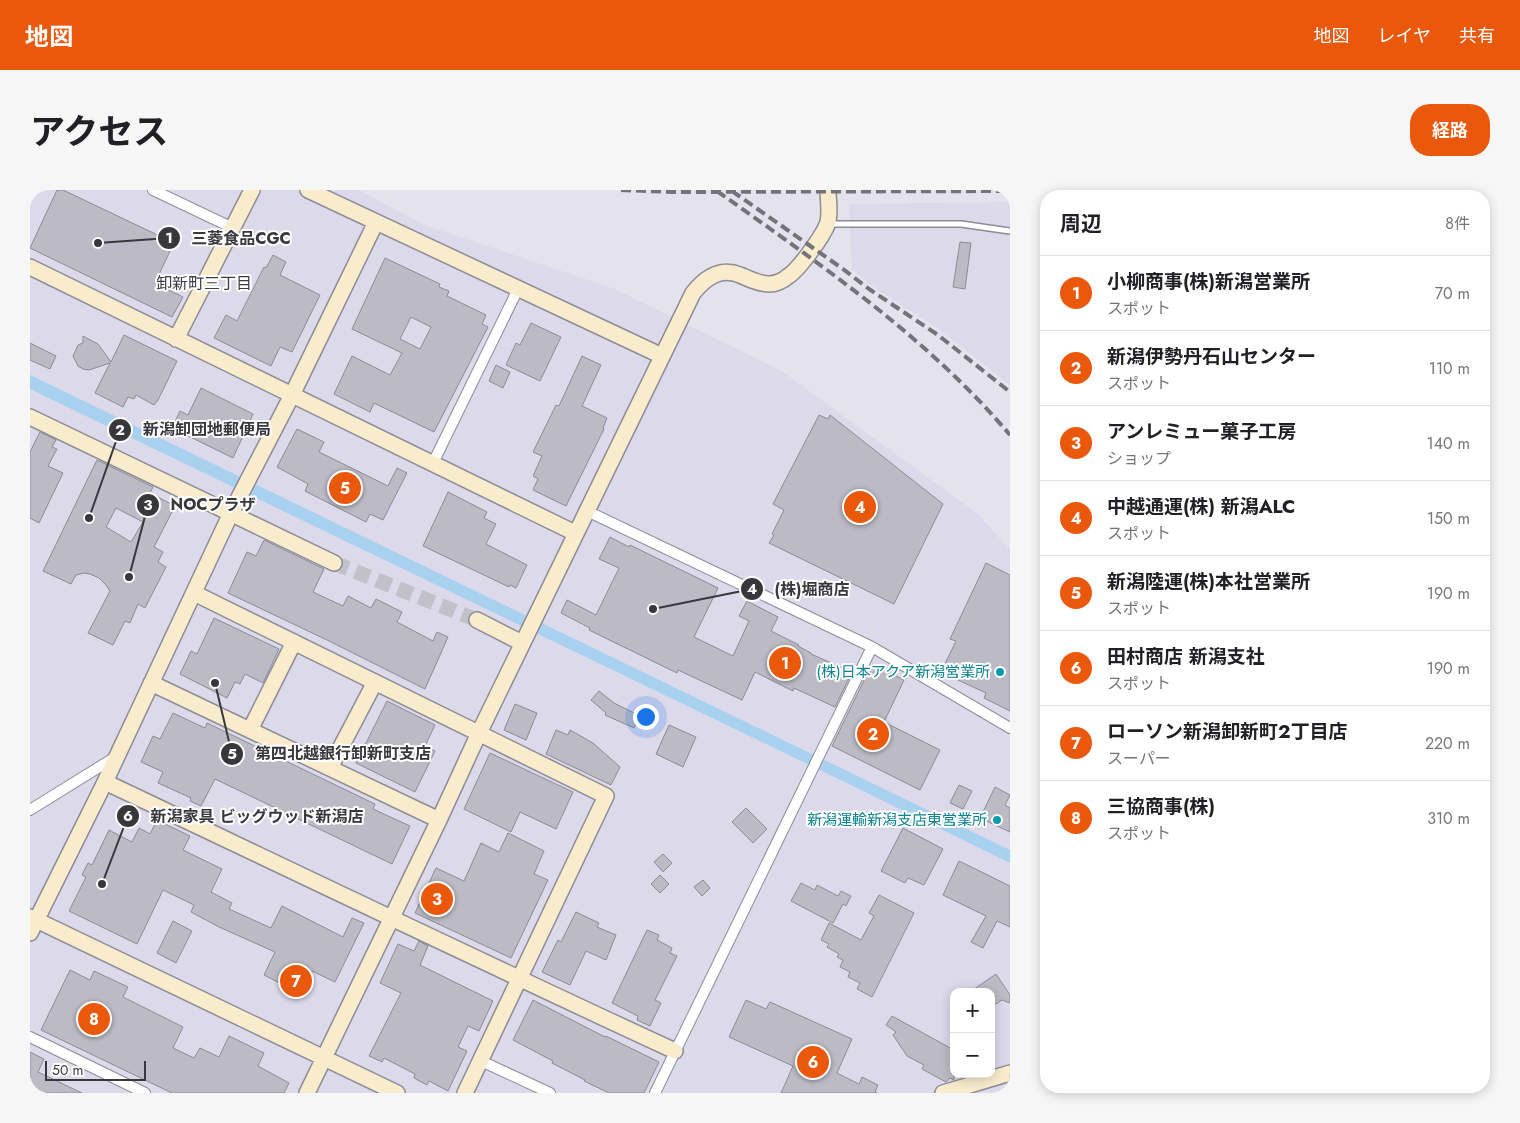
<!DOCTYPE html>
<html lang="ja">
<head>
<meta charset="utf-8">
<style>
	body { margin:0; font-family:Jost,"Noto Sans JP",sans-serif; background:#f6f6f6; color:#202124 }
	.controls { position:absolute; right:15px; bottom:15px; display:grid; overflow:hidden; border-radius:10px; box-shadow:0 2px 12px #0003 }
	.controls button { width:45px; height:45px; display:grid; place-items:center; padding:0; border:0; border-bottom:1px solid #e0e0e0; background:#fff; color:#202124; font:25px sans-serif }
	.scale { position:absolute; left:15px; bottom:12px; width:101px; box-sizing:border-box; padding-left:5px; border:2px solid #38373b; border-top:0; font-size:14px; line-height:18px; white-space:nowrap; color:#38373b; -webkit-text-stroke:4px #fff; paint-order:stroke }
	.you { position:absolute; left:615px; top:526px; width:18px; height:18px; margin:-12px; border:4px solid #fff; border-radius:50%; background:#1a73e8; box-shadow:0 0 0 8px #1a73e833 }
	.badge { display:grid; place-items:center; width:32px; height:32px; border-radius:50%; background:#ea580c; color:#fff; font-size:16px; font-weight:700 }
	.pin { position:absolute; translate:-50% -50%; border:2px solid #fff; box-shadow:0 1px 5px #0006 }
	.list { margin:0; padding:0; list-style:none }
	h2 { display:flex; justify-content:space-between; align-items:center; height:65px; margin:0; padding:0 20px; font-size:21px }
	h2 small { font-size:16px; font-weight:400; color:#757577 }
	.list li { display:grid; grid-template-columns:32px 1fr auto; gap:15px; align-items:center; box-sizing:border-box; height:75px; padding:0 20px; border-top:1px solid #e0e0e0 }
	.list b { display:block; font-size:19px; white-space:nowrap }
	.list p { margin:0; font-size:16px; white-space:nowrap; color:#757577 }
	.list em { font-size:16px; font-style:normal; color:#757577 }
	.map { position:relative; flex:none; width:980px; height:903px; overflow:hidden; border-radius:20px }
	header { display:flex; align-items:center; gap:30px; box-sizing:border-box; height:70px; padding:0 25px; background:#ea580c; color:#fff }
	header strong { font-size:24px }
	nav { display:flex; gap:28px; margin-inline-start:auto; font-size:18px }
	.intro { display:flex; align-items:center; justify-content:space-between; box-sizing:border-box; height:120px; padding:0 30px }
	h1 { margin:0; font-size:35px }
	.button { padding:12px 22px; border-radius:20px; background:#ea580c; color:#fff; font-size:18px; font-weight:700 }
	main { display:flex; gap:30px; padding:0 30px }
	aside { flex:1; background:#fff; border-radius:20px; box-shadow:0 2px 12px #0003 }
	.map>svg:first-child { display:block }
</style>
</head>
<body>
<header>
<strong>地図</strong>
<nav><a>地図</a><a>レイヤ</a><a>共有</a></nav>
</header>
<div class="intro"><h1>アクセス</h1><a class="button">経路</a></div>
<main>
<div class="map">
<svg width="980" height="903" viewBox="0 0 980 903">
	<rect width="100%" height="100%" fill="#e4e2ec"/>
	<!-- built -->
	<path fill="#dcd9eb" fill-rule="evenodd" d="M0 0H329L394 35 585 99 753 182 948 324 980 360V903H0ZM924 802H961V884H924Z
		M980 12V195L911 141 841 95 822 79 819 14Z"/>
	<!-- water -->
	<path fill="#a8d1ef" d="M0 185 980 660V673L788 579 0 199Z"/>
	<!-- building -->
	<path fill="#bcbbc5" stroke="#8c8b94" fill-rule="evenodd" d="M27 0H33L136 49 132 58 140 61 125 93 153 107 142 127 0 58Z
		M930 52 941 53 935 99 923 97Z
		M243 65 256 72 250 85 290 105 262 162 250 157 241 176 184 148 196 125 207 131 234 77 236 78Z
		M355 68 410 94 409 97 419 101 417 106 456 125 452 134 458 137 404 242 344 213 340 222 304 204 322 166 360 185 372 163 322 139ZM381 127 401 137 390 159 370 149Z
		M501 133 531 147 510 191 476 175 486 153 490 155Z
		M94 145 147 171 128 210 124 215 106 205 104 209 98 207 93 217 65 203 80 173 59 180 53 179 48 176 43 166 48 155 53 153V146L68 154 81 172Z
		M0 153 26 166 20 179 0 170Z
		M552 166 571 175 552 216 577 228 573 238 574 239 536 316 503 300 508 289 503 286 512 266 503 262 526 215 529 216Z
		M466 175 480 182 473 198 459 191Z
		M171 198 223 224 203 268 142 238 150 221 158 225Z
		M789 225 798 229 800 225 913 314 864 414 739 353 744 345 742 344 754 320 743 314Z
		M267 239 294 252 289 262 358 296 367 278 377 283 353 330 340 324 336 332 275 301 278 294 247 277Z
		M10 242 26 250 22 257 27 259 18 276 33 283 9 333 0 328V262Z
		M67 270 123 297 120 303 145 316 124 357 133 362 128 372 136 377 115 418 108 414 100 433 95 431 83 455 58 443 80 401 76 395 69 388 60 384 54 383 46 385 41 394 13 381ZM86 318 113 332 101 352 76 337Z
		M418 302 457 322 454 328 466 334 456 354 497 375 486 398 480 395 479 397 393 356Z
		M580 347 599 357 600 355 688 398 664 447 703 466 719 431 709 426 717 411 748 427 741 441 769 455 768 456 781 463V464L822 482 805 517 764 498 763 501 725 482 712 510 648 480 647 483 559 440 560 438 531 423 537 410 566 425 589 378 569 369Z
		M234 350 294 379 283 402 313 416 318 406 341 418 346 409 372 422 367 432 403 451 407 442 418 447 395 499 297 450 198 403 217 362 226 366Z
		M956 373 980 385V521L954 508 956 503 915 484 918 478 914 476 926 451 920 449Z
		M184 428 249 459 233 493 215 484 210 494 205 492 197 508 150 484 161 461 167 464Z
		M842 474 874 490 854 532 910 560 890 600 802 556Z
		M569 501 584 513 610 526 604 538 575 525 576 523 561 510Z
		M357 511 405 535 395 556 405 561 385 602 326 573Z
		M485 514 507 523 496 550 474 540Z
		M143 523 175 538 177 533 345 614 343 619 380 636 362 674 185 589 171 616 160 611 161 608 128 593 133 582 111 572 123 546 130 549Z
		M639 535 666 547 653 577 626 564Z
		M526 540 538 545 540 540 563 553 590 577 581 595 516 564Z
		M460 563 543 602 526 639 490 622 481 642 434 619Z
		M929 595 942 601 933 619 920 613Z
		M965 597 980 605 975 615 980 618V642L950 628Z
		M716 618 737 639 723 653 702 632Z
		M127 630 160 646 153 660 192 679 181 702 202 713 199 719 241 738 252 716 313 747 322 728 334 733 305 792 282 781 271 804 234 785 245 762 189 737 161 722 164 715 133 700 107 754 39 721 56 687 52 685 58 673 62 675 79 640 102 652 109 638 120 644Z
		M873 638 913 659 894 695 878 688 875 693 851 681Z
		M478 643 514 661 504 684 518 690 481 768 385 723 406 678 434 691 451 653 469 662Z
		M633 664 642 673 633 682 624 672Z
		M929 671 980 696V737L967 731 953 758 941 752 956 726 913 705Z
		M630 685 639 694 630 703 621 694Z
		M673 690 680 698 672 706 664 697Z
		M771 693 785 700 787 695 808 706 811 701 821 706 816 716 813 714 803 733 761 711Z
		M849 705 884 723 842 807 827 799 830 793 818 787 820 782 810 777 813 770 807 767 809 764 797 757 799 754 791 750 799 733 831 750 844 726 839 723Z
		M546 722 569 733 567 737 586 745 576 770 556 761 540 795 512 782 528 750 531 752Z
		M143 731 162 741 146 773 127 763Z
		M617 740 629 745 627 750 642 758 640 763 647 766 625 810 631 813 620 836 607 830 608 826 582 813Z
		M389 751 398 756 390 775 463 811 449 841 438 836 428 857 437 861 418 901 399 891 397 895 384 888 385 884 354 868 352 872 339 866 371 803 350 793 368 754 384 761Z
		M40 780 60 790 64 781 98 797 93 807 153 837 143 858 164 868 170 858 189 867 199 846 234 863 228 876 259 893 254 903H142L11 840Z
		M966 784 980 805V813L972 810 961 817V802H940Z
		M503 810 575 847 576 846 629 872 614 903H579L554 891 555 890 522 873 523 871 483 850Z
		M716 810 736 819 740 812 822 849 807 883 829 894 832 887 848 895 845 902 847 903H751L763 876 699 847Z
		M862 826 924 860V890L920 888 916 892 892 879 894 875 877 866 863 845 866 842 856 835Z
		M0 862 14 869 8 882 52 903H0Z"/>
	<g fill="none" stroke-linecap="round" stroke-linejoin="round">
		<!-- secondary-tunnel -->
		<path stroke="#c2c0c9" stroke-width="15" stroke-dasharray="15 8" stroke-linecap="butt" d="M304 373 447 430"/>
		<!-- lane casing -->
		<g stroke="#8d8b95" stroke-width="8">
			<path id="lane" d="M800 34H931L980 41"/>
		</g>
		<!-- street casing -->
		<g stroke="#8d8b95" stroke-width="12">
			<path id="street" d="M123 0 203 38
				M403 273 488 99
				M557 321 842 457 980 538
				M0 620 87 566
				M0 847 115 903
				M449 870 520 903
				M625 903 842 457"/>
		</g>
		<!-- secondary casing -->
		<g stroke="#8d8b95" stroke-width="18">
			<path id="secondary" d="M278 0 632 166
				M0 77 545 343
				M146 149 222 0
				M0 227 304 373
				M164 403 576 606 435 903
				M447 430 492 453
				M121 493 409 630
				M220 540 264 452
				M300 578 345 492
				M75 592C265 682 454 773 645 861
				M0 727 367 903
				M0 743 75 592 201 323 262 205 346 32
				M277 903 409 630 449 543 663 103C675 88 690 77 710 85 719 89 729 94 739 94 745 94 753 91 757 87 768 81 792 47 797 35 801 25 798 11 798 0
				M913 903 980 883"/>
		</g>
		<!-- lane -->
		<use href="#lane" stroke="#fff" stroke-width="5"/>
		<!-- street -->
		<use href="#street" stroke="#fff" stroke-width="10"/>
		<!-- secondary -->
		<use href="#secondary" stroke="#f9eccd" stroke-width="15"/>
		<!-- rail -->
		<path stroke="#747379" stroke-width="4" stroke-dasharray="10 5" stroke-linecap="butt" d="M591 0 641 2 980 1
			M687 1C791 75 897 147 980 245
			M702 1 813 79 839 99 908 145 980 202"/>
	</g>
	<!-- markers -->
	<g fill="#0f9aa8" stroke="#fff" stroke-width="2">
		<circle cx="970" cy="482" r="5"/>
		<circle cx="967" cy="630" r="5"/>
	</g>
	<g text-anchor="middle" stroke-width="4" stroke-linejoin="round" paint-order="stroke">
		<!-- culture labels -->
		<g font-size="15" fill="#0d838f" stroke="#fff" text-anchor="end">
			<text x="960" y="487">(株)日本アクア新潟営業所</text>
			<text x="957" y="635">新潟運輸新潟支店東営業所</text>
		</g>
		<!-- neighbourhood labels -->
		<g font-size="16" fill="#3c3a42" stroke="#fff">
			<text x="174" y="99">卸新町三丁目</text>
		</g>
	</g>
	<!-- callouts -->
	<path fill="none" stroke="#38373b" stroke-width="2" d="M68 53L139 48M59 328L90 240M99 387L118 315M623 419L722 399M185 493L202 564M72 694L98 626"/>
	<g fill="#38373b" stroke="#fff" stroke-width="2">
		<circle cx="68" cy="53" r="5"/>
		<circle cx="59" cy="328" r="5"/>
		<circle cx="99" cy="387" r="5"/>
		<circle cx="623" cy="419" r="5"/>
		<circle cx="185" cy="493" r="5"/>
		<circle cx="72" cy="694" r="5"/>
		<circle cx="139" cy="48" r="12"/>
		<circle cx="90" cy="240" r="12"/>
		<circle cx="118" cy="315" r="12"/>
		<circle cx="722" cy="399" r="12"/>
		<circle cx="202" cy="564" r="12"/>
		<circle cx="98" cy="626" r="12"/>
	</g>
	<g font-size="15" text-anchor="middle" font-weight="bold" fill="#fff">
		<text x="139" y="53">1</text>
		<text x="90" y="245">2</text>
		<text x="118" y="320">3</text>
		<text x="722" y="404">4</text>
		<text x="202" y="569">5</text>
		<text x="98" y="631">6</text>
	</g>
	<g font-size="16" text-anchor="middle" font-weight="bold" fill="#38373b" stroke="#fff" stroke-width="4" stroke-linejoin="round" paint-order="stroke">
		<text x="211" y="54">三菱食品CGC</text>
		<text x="177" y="245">新潟卸団地郵便局</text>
		<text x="183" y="320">NOCプラザ</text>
		<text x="782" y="405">(株)堀商店</text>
		<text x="313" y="569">第四北越銀行卸新町支店</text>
		<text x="227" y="632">新潟家具 ビッグウッド新潟店</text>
	</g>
</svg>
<div class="controls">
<button>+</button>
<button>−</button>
</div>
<div class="scale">50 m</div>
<div class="you"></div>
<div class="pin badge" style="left:755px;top:473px">1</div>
<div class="pin badge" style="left:843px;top:544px">2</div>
<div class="pin badge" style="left:407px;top:709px">3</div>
<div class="pin badge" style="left:830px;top:317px">4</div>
<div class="pin badge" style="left:315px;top:298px">5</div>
<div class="pin badge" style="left:783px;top:872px">6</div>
<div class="pin badge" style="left:266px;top:791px">7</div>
<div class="pin badge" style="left:64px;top:829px">8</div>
</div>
<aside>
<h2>周辺<small>8件</small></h2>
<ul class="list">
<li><span class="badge">1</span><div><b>小柳商事(株)新潟営業所</b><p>スポット</p></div><em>70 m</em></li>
<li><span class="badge">2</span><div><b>新潟伊勢丹石山センター</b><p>スポット</p></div><em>110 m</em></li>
<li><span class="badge">3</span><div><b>アンレミュー菓子工房</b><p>ショップ</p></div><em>140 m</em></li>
<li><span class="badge">4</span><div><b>中越通運(株) 新潟ALC</b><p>スポット</p></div><em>150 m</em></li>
<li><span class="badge">5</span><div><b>新潟陸運(株)本社営業所</b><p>スポット</p></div><em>190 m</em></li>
<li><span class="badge">6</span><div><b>田村商店 新潟支社</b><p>スポット</p></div><em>190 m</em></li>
<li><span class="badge">7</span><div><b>ローソン新潟卸新町2丁目店</b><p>スーパー</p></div><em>220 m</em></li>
<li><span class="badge">8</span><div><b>三協商事(株)</b><p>スポット</p></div><em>310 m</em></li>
</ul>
</aside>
</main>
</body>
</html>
